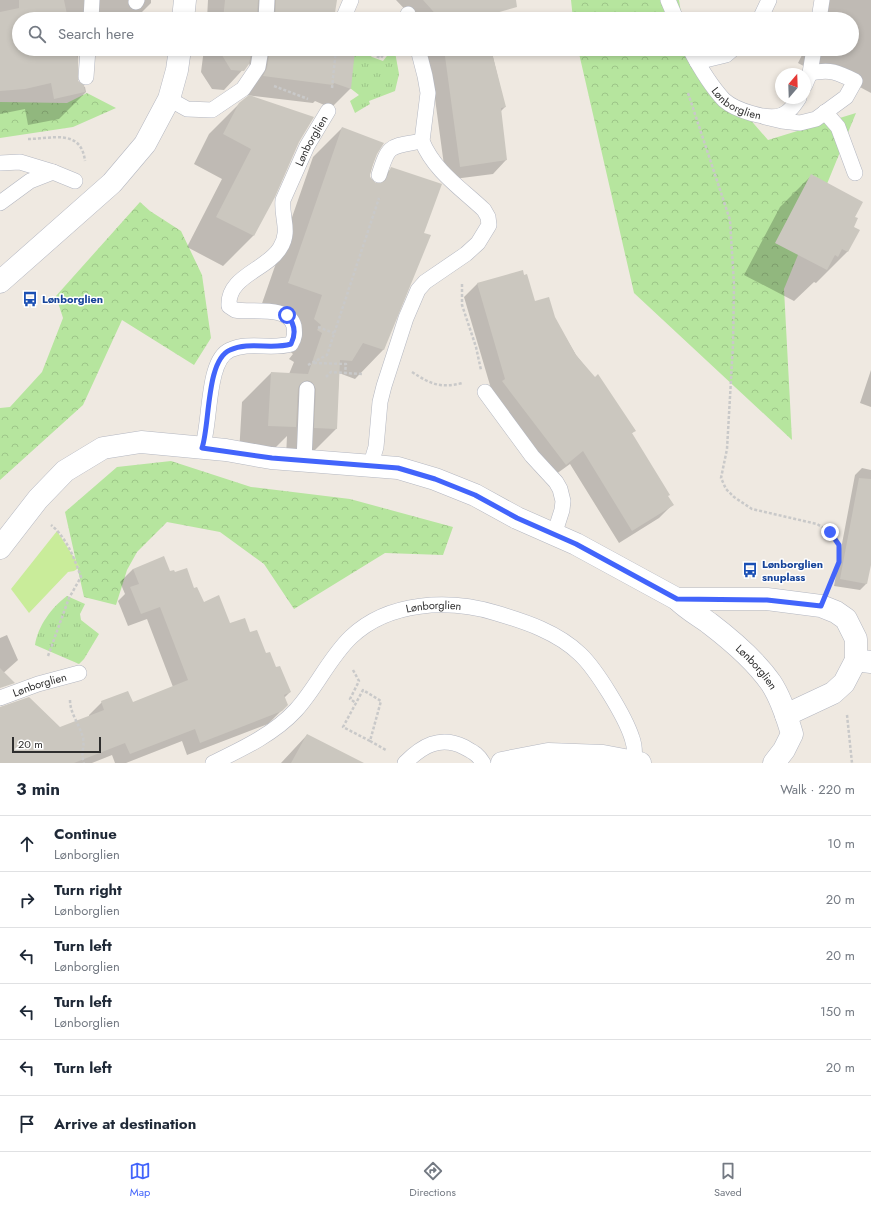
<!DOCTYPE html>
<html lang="en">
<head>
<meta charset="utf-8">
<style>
	body { margin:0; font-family:Jost,sans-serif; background:#f2f2f3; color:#1f2937 }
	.compass { position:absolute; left:775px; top:68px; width:36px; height:36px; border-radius:50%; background:#fff; box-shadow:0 2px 6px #0003; rotate:19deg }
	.scale { position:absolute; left:12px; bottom:10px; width:89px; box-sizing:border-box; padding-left:4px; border:2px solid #2e2e2e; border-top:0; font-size:11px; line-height:14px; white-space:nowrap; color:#2e2e2e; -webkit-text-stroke:3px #fff; paint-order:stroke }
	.stop { position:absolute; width:12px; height:12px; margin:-9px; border:3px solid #4264fb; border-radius:50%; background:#fff }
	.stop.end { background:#4264fb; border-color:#fff; box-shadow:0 1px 4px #0008 }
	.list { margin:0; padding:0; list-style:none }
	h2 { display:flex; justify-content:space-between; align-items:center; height:52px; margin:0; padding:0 16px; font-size:17px }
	h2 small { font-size:13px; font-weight:400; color:#747a83 }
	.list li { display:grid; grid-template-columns:26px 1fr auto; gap:12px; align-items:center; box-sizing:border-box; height:56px; padding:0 16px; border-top:1px solid #e0e1e3 }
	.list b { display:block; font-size:15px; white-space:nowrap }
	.list p { margin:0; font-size:13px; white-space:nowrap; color:#747a83 }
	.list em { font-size:13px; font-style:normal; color:#747a83 }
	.icon { flex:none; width:22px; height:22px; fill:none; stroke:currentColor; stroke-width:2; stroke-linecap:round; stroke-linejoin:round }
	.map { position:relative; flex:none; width:871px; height:763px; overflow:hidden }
	.search { position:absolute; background:#fff; box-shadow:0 2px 6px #0003; left:12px; right:12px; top:12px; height:44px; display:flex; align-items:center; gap:10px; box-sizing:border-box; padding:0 14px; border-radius:22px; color:#747a83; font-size:15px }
	.sheet { height:388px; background:#fff }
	nav { display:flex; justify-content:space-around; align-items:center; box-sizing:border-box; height:56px; border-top:1px solid #e0e1e3; background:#fff; font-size:11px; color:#747a83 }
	nav a { display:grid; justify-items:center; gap:2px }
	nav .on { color:#4264fb }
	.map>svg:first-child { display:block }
</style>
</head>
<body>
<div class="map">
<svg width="871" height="763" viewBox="0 0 871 763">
	<defs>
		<pattern id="forest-crowns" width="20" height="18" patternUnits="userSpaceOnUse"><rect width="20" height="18" fill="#b6e59e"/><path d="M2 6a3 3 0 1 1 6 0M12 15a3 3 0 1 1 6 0" fill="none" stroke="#9dc588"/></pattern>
		<pattern id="park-tufts" width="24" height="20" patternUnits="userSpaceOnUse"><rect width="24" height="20" fill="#b6e59e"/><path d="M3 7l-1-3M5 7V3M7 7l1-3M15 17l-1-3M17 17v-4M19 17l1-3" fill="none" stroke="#9dc588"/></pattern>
	</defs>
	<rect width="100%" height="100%" fill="#efe9e1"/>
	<!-- forest -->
	<path fill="url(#forest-crowns)" d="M571 0H679L682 19H573Z
		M578 49H689L768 140 856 113 784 289 792 440 634 293Z
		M87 93 116 108 73 127 0 138V102L67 103Z
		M140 202 150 211 181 231 202 275 211 338 194 365 122 320 83 405 0 480V408L10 407 42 372 63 318 56 296Z
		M171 461 251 487 350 499 453 527 443 555 385 553 294 609 264 564 220 532 167 522 137 552 127 570 116 605 84 597 65 512 117 467Z"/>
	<!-- park -->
	<path fill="url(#park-tufts)" d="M362 49 372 57 383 61 390 52H395L399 74 395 91 369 101 370 104 355 113 350 101 359 95 350 88 354 56Z
		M67 596 85 604 80 614 81 620 99 634 84 659 79 664 35 645C38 626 51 608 67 596Z"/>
	<!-- pitch -->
	<path fill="#c9ec9a" d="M57 531 80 567 74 571 68 572 29 613 11 589Z"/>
	<!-- shadow -->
	<path fill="#0003" d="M0 0H151V3L135 19H113L110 17 108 19H19V49H76L78 56 76 77 80 85 85 87 86 92 59 119 28 125 25 109 0 114Z
		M208 0H336L333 19H207Z
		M396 0H479L484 19H414Z
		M830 0H871V93L826 69 820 75 798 63 805 49H852V19H820Z
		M204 49H360L354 56 350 89 331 108 315 101 313 103 245 95 251 70 249 63 224 90 212 89 201 72Z
		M416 49H491L505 107 500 112 506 160 493 174 446 180 431 69 421 73Z
		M239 104 298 142 274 196 253 236 223 266 187 247 222 179 194 164 209 134Z
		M342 128 376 153 369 178 375 184 391 169 423 234 429 236 383 350 355 379 339 373 336 429 307 458 286 457 287 436 267 456 239 454 242 402 271 373 289 374 294 362 289 359 293 354 286 348 294 324 259 312 313 157Z
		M812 175 854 217 848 251 816 283 814 282 794 301 744 275 780 207Z
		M522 271 534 302 554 318 576 355 635 430 631 434 672 505 659 518 619 543 570 464 552 477 492 392 464 297 477 284Z
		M871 370V407L860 403Z
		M862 468 871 470V559L866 584 860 590 834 586 855 475Z
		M133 569 170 573 193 589 203 603 230 625 250 634 276 669 290 692 284 698 287 705 268 724 187 755 182 741 126 763H115L112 755 92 763H0V726L60 728 89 717V715L102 702 132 704 173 687 147 619 128 626 118 601 125 594 120 582Z
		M7 635 18 660 0 676V638Z
		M307 735 360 763H281Z"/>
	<!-- building -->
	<path fill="#cbc7bf" d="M19 0H64L68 19H19V49H75L78 61V81L84 85 85 92 54 99 51 83 25 89 0 91V12L19 8Z
		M225 0H258L257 19H223Z
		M276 0H337L334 19H275Z
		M423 0H516L517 7 475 19H440Z
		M220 49H252L249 64 244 71 231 70 220 52Z
		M270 49H355L351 89 334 83 333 85 263 76 267 68Z
		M444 49H491L506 107 501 108 507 160 460 167Z
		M249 95 314 117 299 142 275 197 254 236 216 217 251 149 223 134 239 103Z
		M342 127 384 143 377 154 370 172V177L376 183 385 181 391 167 442 184 424 233 431 235 384 350 363 343 352 361 340 360 337 429 314 428 316 389 312 382 307 380 300 384 298 388 296 427 268 426 271 372 308 374 322 333 317 330 321 325 314 319 322 295 288 283Z
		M811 174 863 202 855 217 858 218 854 227 860 230 848 252 842 249 838 257 835 255 827 270 775 243Z
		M523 270 524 275 527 274 535 301 549 297 555 317 576 355 595 377 598 374 636 431 632 433 670 495 668 496 674 505 632 531 583 451 566 465 502 381 505 379 477 283Z
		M859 478 871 479V565L867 584 840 579Z
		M164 556 170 571 174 570 175 572 187 568 194 588 197 587 204 602 219 595 230 623 245 618 250 632 257 630 266 653 270 652 276 667 280 666 291 692 284 695 288 705 282 711 200 743 195 729 130 754 125 743 74 763H0V707L29 697 60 727 104 710 101 701 128 691 133 702 188 680 160 607 141 614 130 587 139 584 133 569Z
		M0 668 15 683 0 688Z
		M307 734 364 763H291Z"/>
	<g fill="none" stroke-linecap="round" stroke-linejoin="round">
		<!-- service casing -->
		<g stroke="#b4b7c1" stroke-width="16">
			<g id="service">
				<path d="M668 0 676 19"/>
				<path d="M136 2 137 0"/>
				<path d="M408 14 409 19"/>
				<path d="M91 19 92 0"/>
				<path d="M266 19 267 0"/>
				<path d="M343 19 351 0"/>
				<path d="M760 19 769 0"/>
				<path d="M819 19 822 0"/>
				<path id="s1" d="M690 49C700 68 710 85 724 100 735 110 768 121 782 115 790 112 795 104 799 98"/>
				<path d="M697 62 726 55 733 49"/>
				<path d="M86 77 88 49"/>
				<path d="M805 85 810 73 814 49"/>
				<path d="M169 99 187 109 212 110 243 89 258 67 261 49"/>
				<path d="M825 112 838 127 855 173"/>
				<path d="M765 117 782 121 800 123 816 119 846 97 855 81C837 72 831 69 810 73"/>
				<path d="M0 163 20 162 53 172"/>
				<path d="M379 175C389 143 390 147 422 141"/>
				<path d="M0 203 30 181 53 172 75 181"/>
				<path d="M485 392 532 456 556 482 560 489 563 501 562 510 554 535"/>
				<path id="s2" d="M202 448C211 425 206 360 230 350 249 341 272 350 291 344 295 337 295 334 294 326 289 305 252 313 235 310L229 306C227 276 267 270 280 248 291 231 281 218 283 200L307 146 328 111"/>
				<path d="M304 461 307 389"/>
				<path d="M370 467 376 447 380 402 384 386 406 318 418 290 425 282 466 254 478 243 489 225 488 217 484 210C462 189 434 171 422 141L428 93 425 76 418 49"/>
				<path id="s3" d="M0 698 38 684 79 673"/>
				<path id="s4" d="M213 763C242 749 274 734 296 710 317 687 329 658 351 637 389 601 449 599 496 613 526 622 557 632 580 654 596 669 625 716 632 738 635 746 635 753 634 762"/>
				<path d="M405 763C422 746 440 735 464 747 473 752 478 754 483 763"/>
			</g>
		</g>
		<!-- minor casing -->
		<g stroke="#b4b7c1" stroke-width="23">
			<g id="minor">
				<path id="s5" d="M677 599C687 609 698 615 709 623 730 639 755 660 771 683 781 698 787 717 792 734L784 750 774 763"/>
				<path d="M856 660 871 662"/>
				<path d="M502 763 548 754 603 756 640 763"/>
			</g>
		</g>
		<!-- tertiary casing -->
		<g stroke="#b4b7c1" stroke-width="23">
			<path id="tertiary" d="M183 19 185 0
				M0 282 112 183 145 144 169 99 177 70 180 49
				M0 548 38 499 65 471 103 448 141 442 226 450 271 458 398 468 435 479 475 495 517 518 576 544 677 599H767L821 606 836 612 846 619 856 639V660L844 683 833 693 786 715"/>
		</g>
		<!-- path -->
		<path stroke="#c9c9c9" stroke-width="2.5" stroke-dasharray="3 2" stroke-linecap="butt" d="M370 49 376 56 381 58 387 49
			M274 86 308 99
			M332 88 336 49
			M688 93 730 220 734 285 733 345 727 449 721 478 726 489 734 497 752 509 817 524 830 532 839 545V562L832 581
			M28 139C52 139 81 128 85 161
			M462 284V305L476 347 481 370
			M318 327 334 333
			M314 363 346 364 345 373 363 374
			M308 365 327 355 379 198
			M412 372C432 385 440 388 463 383
			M326 377 331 372 345 373
			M48 656 69 598 81 577C74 558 67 538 51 525
			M353 670 359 681 350 699 356 703
			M70 700C70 714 80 725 83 738 85 748 80 752 84 763
			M847 715 852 763
			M370 741 343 727 363 690 381 701 370 741 386 750"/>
		<!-- service -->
		<use href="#service" stroke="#fff" stroke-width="15"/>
		<!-- minor -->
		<use href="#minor" stroke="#fff" stroke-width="22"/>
		<!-- tertiary -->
		<use href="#tertiary" stroke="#fff" stroke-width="22"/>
	</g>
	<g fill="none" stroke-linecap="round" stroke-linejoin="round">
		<!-- route -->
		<path stroke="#4264fb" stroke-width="5" d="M287 315C295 324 296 334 291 344 272 350 249 341 230 350 206 360 210 425 202 448L272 458 398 468 435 479 475 495 517 518 576 544 677 599 767 600 821 606 839 562V545L830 532"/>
	</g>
	<!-- icons -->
	<defs>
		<g id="bus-bare" transform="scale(1.2)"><path d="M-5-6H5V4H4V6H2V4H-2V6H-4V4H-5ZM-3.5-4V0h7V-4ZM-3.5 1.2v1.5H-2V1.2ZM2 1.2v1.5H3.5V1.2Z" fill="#1a4fb4" stroke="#fff" stroke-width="2.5" paint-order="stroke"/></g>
	</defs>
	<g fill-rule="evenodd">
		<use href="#bus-bare" x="30" y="299"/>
		<use href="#bus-bare" x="750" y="570"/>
	</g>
	<g text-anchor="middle" stroke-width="3" stroke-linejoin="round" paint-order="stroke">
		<!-- street labels -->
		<g font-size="11" fill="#2e2e2e" stroke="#fff">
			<text dy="4" stroke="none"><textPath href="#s1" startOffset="74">Lønborglien</textPath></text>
			<text dy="4" stroke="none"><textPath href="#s2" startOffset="453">Lønborglien</textPath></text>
			<text dy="4" stroke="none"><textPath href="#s4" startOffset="281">Lønborglien</textPath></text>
			<text dy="4" stroke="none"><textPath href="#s5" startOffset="105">Lønborglien</textPath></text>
			<text dy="4" stroke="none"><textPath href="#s3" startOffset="42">Lønborglien</textPath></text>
		</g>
		<!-- transit labels -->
		<g font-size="11" font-weight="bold" fill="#164399" stroke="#fff" text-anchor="start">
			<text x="42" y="303">Lønborglien</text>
			<text x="762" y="568">Lønborglien<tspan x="762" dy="13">snuplass</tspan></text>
		</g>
	</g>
</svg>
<svg class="compass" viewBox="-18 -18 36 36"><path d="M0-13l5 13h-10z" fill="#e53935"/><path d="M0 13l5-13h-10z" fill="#747a83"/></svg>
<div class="scale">20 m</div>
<div class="stop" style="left:287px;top:315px"></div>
<div class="stop end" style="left:830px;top:532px"></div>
<div class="search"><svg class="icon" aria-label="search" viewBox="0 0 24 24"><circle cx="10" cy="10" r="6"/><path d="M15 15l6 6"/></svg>Search here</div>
</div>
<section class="sheet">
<h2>3 min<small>Walk · 220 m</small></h2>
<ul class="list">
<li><svg class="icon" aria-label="ahead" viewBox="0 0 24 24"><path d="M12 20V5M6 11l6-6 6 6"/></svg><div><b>Continue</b><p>Lønborglien</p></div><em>10 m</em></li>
<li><svg class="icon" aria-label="right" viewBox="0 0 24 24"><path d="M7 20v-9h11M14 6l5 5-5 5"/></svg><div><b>Turn right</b><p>Lønborglien</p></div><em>20 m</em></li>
<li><svg class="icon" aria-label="left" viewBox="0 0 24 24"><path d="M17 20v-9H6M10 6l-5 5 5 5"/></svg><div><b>Turn left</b><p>Lønborglien</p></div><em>20 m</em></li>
<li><svg class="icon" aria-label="left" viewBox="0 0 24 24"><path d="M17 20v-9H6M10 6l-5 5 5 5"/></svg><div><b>Turn left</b><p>Lønborglien</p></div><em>150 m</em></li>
<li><svg class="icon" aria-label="left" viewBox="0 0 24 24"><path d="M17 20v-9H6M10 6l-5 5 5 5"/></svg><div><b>Turn left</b></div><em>20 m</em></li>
<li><svg class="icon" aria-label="arrive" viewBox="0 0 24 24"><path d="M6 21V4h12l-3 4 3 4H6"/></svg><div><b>Arrive at destination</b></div></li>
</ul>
</section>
<nav>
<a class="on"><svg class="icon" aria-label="map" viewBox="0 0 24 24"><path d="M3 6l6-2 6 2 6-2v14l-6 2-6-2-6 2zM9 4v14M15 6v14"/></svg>Map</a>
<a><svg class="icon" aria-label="directions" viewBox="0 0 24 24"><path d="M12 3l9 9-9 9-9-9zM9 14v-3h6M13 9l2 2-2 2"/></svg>Directions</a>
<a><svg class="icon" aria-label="saved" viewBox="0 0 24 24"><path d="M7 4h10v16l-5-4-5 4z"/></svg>Saved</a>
</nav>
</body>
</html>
